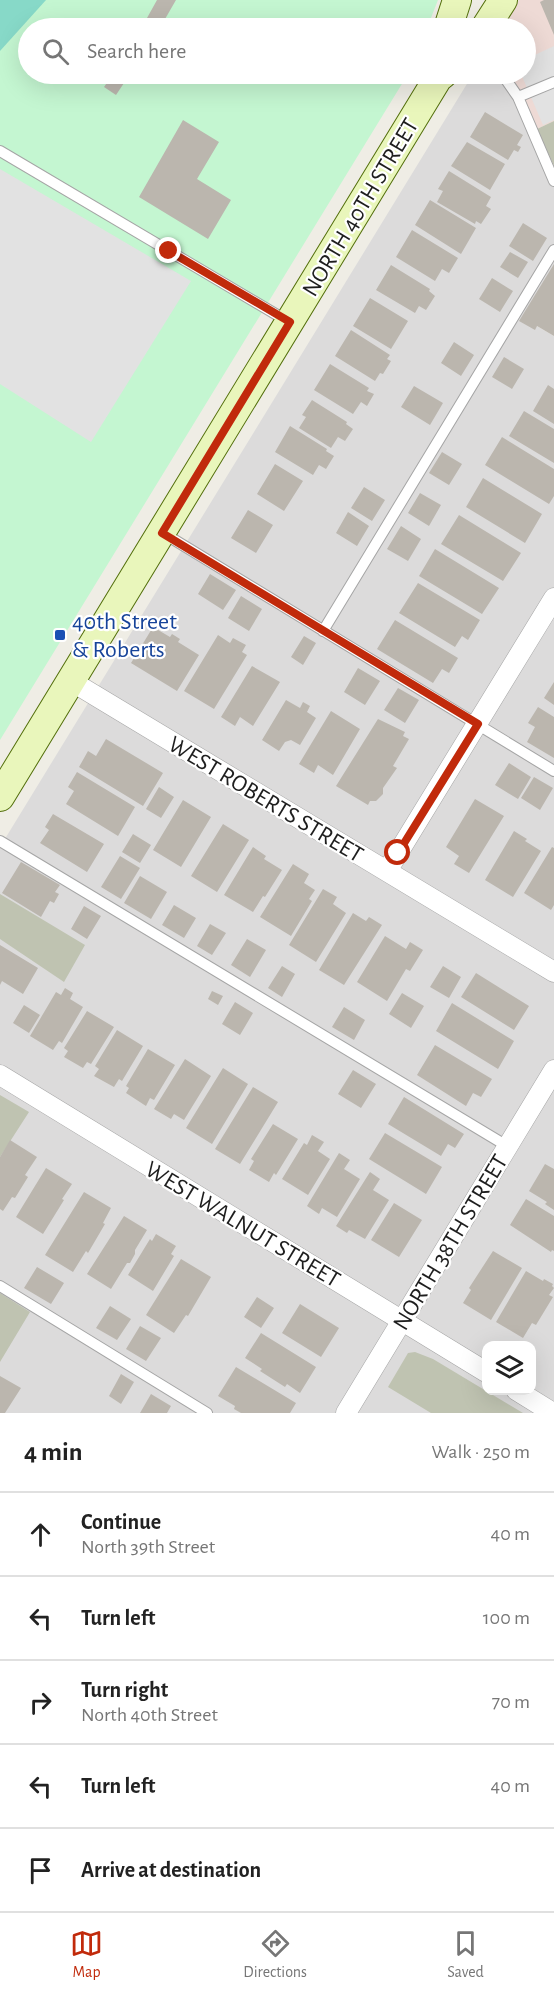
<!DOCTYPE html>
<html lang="en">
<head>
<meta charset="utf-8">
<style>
	body { margin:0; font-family:"Alegreya Sans",sans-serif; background:#f6f6f6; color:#222 }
	.controls { position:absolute; right:18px; bottom:18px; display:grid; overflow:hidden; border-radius:12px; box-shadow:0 6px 24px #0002 }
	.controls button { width:54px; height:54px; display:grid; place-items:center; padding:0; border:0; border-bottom:2px solid #e0e0e0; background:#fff; color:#222; font:30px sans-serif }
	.stop { position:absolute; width:18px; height:18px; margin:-14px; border:4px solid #c12a0b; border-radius:50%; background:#fff }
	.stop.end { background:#c12a0b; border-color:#fff; box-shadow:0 2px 6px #0008 }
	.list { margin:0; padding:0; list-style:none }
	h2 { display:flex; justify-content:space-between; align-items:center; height:78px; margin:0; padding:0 24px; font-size:26px }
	h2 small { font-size:20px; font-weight:400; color:#767676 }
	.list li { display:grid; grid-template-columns:39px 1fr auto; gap:18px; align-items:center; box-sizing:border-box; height:84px; padding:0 24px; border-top:2px solid #e0e0e0 }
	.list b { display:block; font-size:22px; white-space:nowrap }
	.list p { margin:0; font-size:20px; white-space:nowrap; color:#767676 }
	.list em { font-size:20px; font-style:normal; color:#767676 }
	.icon { flex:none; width:33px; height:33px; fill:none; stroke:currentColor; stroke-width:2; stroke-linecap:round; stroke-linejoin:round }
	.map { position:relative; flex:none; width:554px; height:1413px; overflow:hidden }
	.search { position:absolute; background:#fff; box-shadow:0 6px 24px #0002; left:18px; right:18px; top:18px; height:66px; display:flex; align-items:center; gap:15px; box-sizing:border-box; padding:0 21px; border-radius:33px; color:#767676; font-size:22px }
	.sheet { height:498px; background:#fff }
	nav { display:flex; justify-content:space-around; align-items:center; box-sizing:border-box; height:84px; border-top:2px solid #e0e0e0; background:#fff; font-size:16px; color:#767676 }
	nav a { display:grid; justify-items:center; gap:3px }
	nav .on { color:#c12a0b }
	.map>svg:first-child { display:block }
</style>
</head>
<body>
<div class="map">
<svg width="554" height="1413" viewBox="0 0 554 1413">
	<rect width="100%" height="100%" fill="#efede5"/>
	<!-- residential -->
	<path fill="#dcdbdb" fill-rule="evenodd" d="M473 74H511L554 166V266L523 318 554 336V1413H0V847ZM486 1346H532V1390H486Z"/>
	<!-- commercial -->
	<path fill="#eedad5" d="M519 0H554V121L537 129 511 74H526V28H501Z"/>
	<!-- construction -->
	<path fill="#bfc3b1" d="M554 121V166L537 129Z
		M0 894 85 945 64 982 0 939Z
		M0 1095 29 1112 0 1157Z
		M0 1293 30 1312 0 1362Z
		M415 1352 433 1359 523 1413H431L388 1387 408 1353Z"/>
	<!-- park -->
	<path fill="#c4f6d1" d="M0 0H438L427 28H28V74H408L0 740Z"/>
	<!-- pitch -->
	<path fill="#87d9c8" d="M0 0H46L0 51Z"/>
	<!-- parking -->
	<path fill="#e2e2e2" d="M554 46V120L543 125 521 74H526V59Z
		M0 169 191 281 91 442 0 384Z"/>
	<!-- building -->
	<path fill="#bbb6ae" d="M157 0H176L161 26 147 18Z
		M544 0H554V35L540 2Z
		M113 74H130L116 95 104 87Z
		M485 112 523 135 517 145 521 147 518 152 514 150 508 160 470 137Z
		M183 120 219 142 197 179 231 200 208 239 139 197Z
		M467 142 505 164 490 190 451 166Z
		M449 171 491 197 486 206 491 209 481 224 476 221 475 224 437 202 443 191 438 189Z
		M430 200 476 228 461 254 415 225Z
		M523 223 547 238 533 261 509 246Z
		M412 230 458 258 449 273 442 269 435 281 396 257Z
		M510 252 528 262 518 278 500 267Z
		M554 264V336L537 326 535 330 519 321Z
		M391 265 430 289 429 291 435 296 426 310 419 306 415 313 376 290Z
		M492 278 513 291 500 312 479 299Z
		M370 298 408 321 391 349 353 326Z
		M351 330 390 355 387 359 391 361 383 374 380 373 375 381 335 356Z
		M454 342 474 355 461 376 441 363Z
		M504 357 524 369 512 389 492 377Z
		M330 364 369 388 367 391 374 394 367 406 361 402 353 414 314 390Z
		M548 385 554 389V424L533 411Z
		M414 386 443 403 430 425 401 407Z
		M312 400 347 422 346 424 353 429 345 441 338 437 331 448 299 428 306 417 302 415Z
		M524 411 554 429V463L509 436Z
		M290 426 327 449 326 451 334 456 326 469 319 465 313 475 275 452Z
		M502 437 554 469V496L549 504 485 465Z
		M442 452 462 464 449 485 429 473Z
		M275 464 303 481 284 511 257 494Z
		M483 478 542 514 525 543 466 507Z
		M364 487 385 500 372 521 351 508Z
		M420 493 441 505 429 526 408 513Z
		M248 510 273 525 256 553 231 538Z
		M348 512 369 526 357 546 336 533Z
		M459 515 521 553 503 581 441 544Z
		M401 526 421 539 408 561 387 549Z
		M435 549 499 588 482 614 419 576Z
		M210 574 236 590 223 610 198 594Z
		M418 583 480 620 468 640 462 636 455 647 399 613Z
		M241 596 262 609 249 631 228 618Z
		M395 620 458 658 449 673 442 669 433 683 377 649Z
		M153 627 170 637 172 634 180 639 178 642 199 655 177 691 131 663Z
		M218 635 230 643 233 638 246 645 242 652 247 655 214 709 184 691Z
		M304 636 316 643 303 665 291 657Z
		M252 666 280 682 253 726 240 717 235 726 221 717Z
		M358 668 380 681 365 705 344 692Z
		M554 682V705L544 698Z
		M398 688 419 700 405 723 384 710Z
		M286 700 300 708 303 702 310 706 307 712 316 718 300 745 291 740 285 742 279 751 262 740Z
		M538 707 554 717V758L527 742 535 727 528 723Z
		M331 711 360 729 333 775 318 765 314 773 299 764Z
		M378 719 405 732 403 736 409 739 393 766 397 768 383 788V794L376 801H370L368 805 336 786Z
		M106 739 163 773 143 806 79 767 88 751 96 756Z
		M509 763 531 777 518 799 495 785Z
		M77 772 135 807 118 836 66 804 74 791 68 787Z
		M534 777 553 788 540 810 521 798Z
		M159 787 174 797 161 818 146 809Z
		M475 799 504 816 469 873 454 864 459 856 446 847Z
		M183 800 211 817 181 867 153 850Z
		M53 814 104 844 87 872 40 843 49 830 45 827Z
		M223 824 249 840 217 892 191 876Z
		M514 831 527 839 525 841 541 851 513 897 485 880Z
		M133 834 151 845 140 863 122 852Z
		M253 847 266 856 264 859 282 870 265 897 263 896 253 912 224 895Z
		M552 847 554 848V905L551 910 524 893Z
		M120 856 140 868 121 899 101 887Z
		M21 862 60 885 55 892 59 894 54 903 50 901 41 917 2 893Z
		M293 864 309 874 304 883 315 890 309 899 312 901 291 936 260 917Z
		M140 876 167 892 151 919 124 903Z
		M323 889 337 897 333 904 346 913 316 962 289 945Z
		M174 905 196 918 184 938 162 925Z
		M84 906 101 916 87 939 71 929Z
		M353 913 366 921 369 917 382 925 344 985 319 970Z
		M210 924 226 933 212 955 197 946Z
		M385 936 406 949 410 942 423 950 410 971 406 969 387 1001 357 982Z
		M247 939 266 950 250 977 231 965Z
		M0 945 38 968 23 994 2 981 0 985Z
		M282 966 295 974 282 997 268 988Z
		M443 966 461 977 449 998 430 987Z
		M476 973 529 1006 514 1030 461 997Z
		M65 988 73 993 70 999 83 1007 62 1043 59 1041 53 1050 30 1036 56 992 61 995Z
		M212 991 223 996 218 1005 208 999Z
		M402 993 424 1006 411 1028 389 1014Z
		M235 1002 253 1013 240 1035 222 1024Z
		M452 1003 514 1041 498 1069 436 1031Z
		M24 1005 40 1015 29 1033 13 1023Z
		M344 1007 365 1020 354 1040 332 1027Z
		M87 1011 114 1027 91 1064 87 1062 83 1068 64 1057 68 1051 64 1048Z
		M117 1030 143 1046 122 1081 119 1079 114 1087 94 1076 99 1069 95 1066Z
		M435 1045 492 1079 481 1097 473 1093 466 1106 417 1075Z
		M148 1049 175 1065 154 1100 150 1098 146 1106 126 1093 129 1088 126 1086Z
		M185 1059 211 1076 184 1120 174 1114 171 1119 154 1109Z
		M223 1068 248 1084 212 1144 186 1128Z
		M353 1070 376 1084 361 1108 338 1094Z
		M253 1087 278 1102 240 1164 215 1149Z
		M404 1097 464 1134 455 1148 448 1144 441 1156 388 1124Z
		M273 1124 298 1139 276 1175 274 1173 269 1182 249 1170 254 1161 251 1159Z
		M385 1133 442 1167 426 1194 369 1159Z
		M312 1135 324 1142 318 1151 330 1159 308 1195 282 1179 304 1143 307 1145Z
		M10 1140 37 1157 25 1175 28 1177 15 1198 12 1197 3 1211 0 1209V1157Z
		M339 1153 350 1160 344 1169 360 1179 337 1217 322 1208 319 1214 307 1206Z
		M545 1164 554 1169V1210L545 1204 547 1202 529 1191Z
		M46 1168 72 1184 62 1199 64 1200 43 1234 16 1217Z
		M370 1172 380 1179 373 1190 389 1200 365 1239 349 1230 347 1233 336 1226Z
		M84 1192 111 1208 103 1223 105 1224 88 1253 86 1251 73 1272 45 1255Z
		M526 1199 554 1216V1251L552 1250 551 1252 510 1225Z
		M394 1203 422 1220 399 1257 371 1240Z
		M124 1216 147 1230 135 1250V1254L130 1263H127L111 1289 87 1274Z
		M156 1234 176 1246 171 1254 174 1256 153 1291 128 1275 150 1239 152 1241Z
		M493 1251 522 1268 491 1320 463 1303 471 1290 469 1288Z
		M181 1259 211 1277 188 1316 186 1315 174 1333 146 1315Z
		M37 1267 64 1283 51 1304 24 1288Z
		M526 1271 543 1281 544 1279 553 1284 552 1286 554 1288 549 1295 553 1297 536 1325 532 1323 523 1338 496 1322Z
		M257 1297 274 1308 261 1328 244 1317Z
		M300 1304 339 1328 321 1357 282 1333Z
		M110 1306 131 1319 117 1340 96 1328Z
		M140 1326 161 1338 146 1361 126 1349Z
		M261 1333 316 1367 300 1393 287 1384 285 1387 260 1371 262 1369 245 1358Z
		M236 1367 296 1403 290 1413H241L234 1409 235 1406 218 1396Z
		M121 1374 134 1382 121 1404 109 1396Z
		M0 1376 21 1388 5 1413H0Z
		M151 1394 171 1406 167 1413H140Z"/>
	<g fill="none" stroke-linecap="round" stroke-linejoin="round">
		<!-- lane casing -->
		<g stroke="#a5a5a5" stroke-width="12">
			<path id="lane" d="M502 74 518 97 554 181
				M518 97 554 82
				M0 151 289 322
				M163 533 554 771
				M323 631 554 250
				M0 841 507 1146
				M0 1286 207 1413"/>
		</g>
		<!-- street casing -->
		<g stroke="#a5a5a5" stroke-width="21">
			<path id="street" d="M71 681 554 972
				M387 871 554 598
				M0 1075 486 1372
				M516 1390 553 1413
				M346 1413 554 1070"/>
		</g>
		<!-- secondary casing -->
		<g stroke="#536f0b" stroke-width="30">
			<path id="secondary" d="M448 28 457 0
				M485 28 503 0
				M0 797 438 78 443 74"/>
		</g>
		<!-- lane -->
		<use href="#lane" stroke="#fff" stroke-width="10"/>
		<!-- street -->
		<use href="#street" stroke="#fff" stroke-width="20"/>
		<!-- secondary -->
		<use href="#secondary" stroke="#e9f6bb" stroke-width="28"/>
	</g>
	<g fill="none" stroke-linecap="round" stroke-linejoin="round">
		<!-- route -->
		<path stroke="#c12a0b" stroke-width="8" d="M169 251 290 322 162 533 478 724 398 853"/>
	</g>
	<!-- markers -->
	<rect fill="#1a4fb4" stroke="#fff" stroke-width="2" x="54" y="629" width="12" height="12" rx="3"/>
	<g text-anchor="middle" stroke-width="4.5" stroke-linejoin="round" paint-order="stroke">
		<!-- street labels -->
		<g font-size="24" fill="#1e1e1e" stroke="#fff">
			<text transform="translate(360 207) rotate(-59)" y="8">NORTH 40TH STREET</text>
			<text transform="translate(266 799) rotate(31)" y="8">WEST ROBERTS STREET</text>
			<text transform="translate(243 1224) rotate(31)" y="8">WEST WALNUT STREET</text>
			<text transform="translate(450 1242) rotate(-59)" y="8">NORTH 38TH STREET</text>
		</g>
		<!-- transit labels -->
		<g font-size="24" fill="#164399" stroke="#fff" text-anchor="start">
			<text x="72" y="629">40th Street<tspan x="72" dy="28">&amp; Roberts</tspan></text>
		</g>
	</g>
</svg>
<div class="controls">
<button><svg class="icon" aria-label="layers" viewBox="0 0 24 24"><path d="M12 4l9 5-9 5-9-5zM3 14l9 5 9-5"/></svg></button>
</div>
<div class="stop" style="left:398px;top:853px"></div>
<div class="stop end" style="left:169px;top:251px"></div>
<div class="search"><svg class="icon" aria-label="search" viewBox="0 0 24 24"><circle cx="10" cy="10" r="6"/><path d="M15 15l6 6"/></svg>Search here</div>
</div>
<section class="sheet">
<h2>4 min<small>Walk · 250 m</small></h2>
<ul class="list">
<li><svg class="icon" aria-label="ahead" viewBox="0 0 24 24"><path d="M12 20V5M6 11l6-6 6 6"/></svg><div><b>Continue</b><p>North 39th Street</p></div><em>40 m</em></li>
<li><svg class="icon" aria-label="left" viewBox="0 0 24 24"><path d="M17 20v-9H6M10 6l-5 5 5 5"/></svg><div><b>Turn left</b></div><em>100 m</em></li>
<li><svg class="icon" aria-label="right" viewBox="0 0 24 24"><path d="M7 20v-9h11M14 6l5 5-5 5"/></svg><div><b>Turn right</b><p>North 40th Street</p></div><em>70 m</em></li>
<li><svg class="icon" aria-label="left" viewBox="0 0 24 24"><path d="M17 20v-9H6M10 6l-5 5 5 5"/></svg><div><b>Turn left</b></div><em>40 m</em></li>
<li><svg class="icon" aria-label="arrive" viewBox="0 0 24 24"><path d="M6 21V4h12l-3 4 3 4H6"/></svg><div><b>Arrive at destination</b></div></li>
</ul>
</section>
<nav>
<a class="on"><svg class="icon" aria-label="map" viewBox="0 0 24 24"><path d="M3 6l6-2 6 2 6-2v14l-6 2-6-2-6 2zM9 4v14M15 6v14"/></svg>Map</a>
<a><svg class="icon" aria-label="directions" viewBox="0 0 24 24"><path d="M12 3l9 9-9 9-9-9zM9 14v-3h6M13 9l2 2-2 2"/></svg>Directions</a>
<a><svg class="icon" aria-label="saved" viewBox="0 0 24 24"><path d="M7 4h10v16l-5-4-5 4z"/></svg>Saved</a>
</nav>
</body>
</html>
